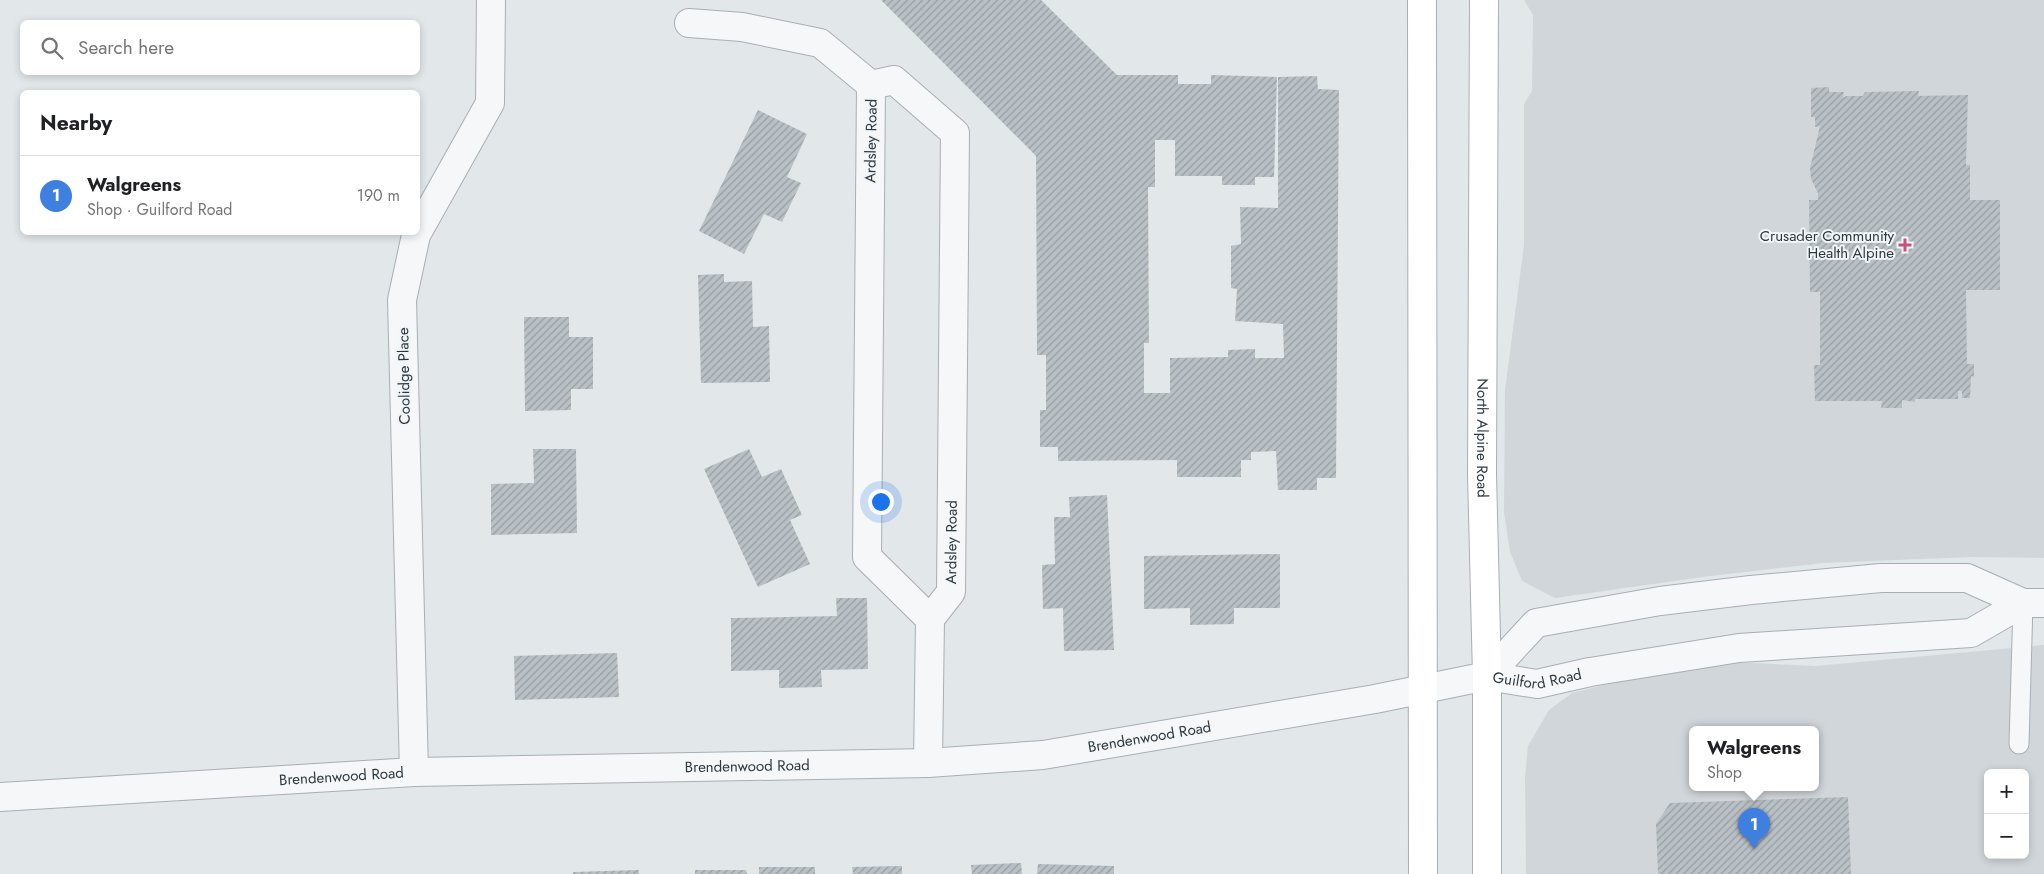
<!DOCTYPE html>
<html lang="en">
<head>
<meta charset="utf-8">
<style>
	body { margin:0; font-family:Jost,sans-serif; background:#f2f2f2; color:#202124 }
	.controls { position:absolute; right:15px; bottom:15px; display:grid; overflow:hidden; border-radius:8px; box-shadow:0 2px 8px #0003 }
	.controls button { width:45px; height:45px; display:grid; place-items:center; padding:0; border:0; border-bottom:1px solid #e0e0e0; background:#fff; color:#202124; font:25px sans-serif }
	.you { position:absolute; left:880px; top:501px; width:18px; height:18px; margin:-12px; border:4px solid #fff; border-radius:50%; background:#1a73e8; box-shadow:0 0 0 8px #1a73e833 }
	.badge { display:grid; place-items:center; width:32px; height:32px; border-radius:50%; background:#2563eb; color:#fff; font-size:16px; font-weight:700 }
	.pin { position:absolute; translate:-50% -41px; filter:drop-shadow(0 1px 2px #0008) }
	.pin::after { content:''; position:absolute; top:26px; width:18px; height:15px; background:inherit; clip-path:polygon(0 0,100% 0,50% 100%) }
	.popup { position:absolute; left:1689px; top:726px; width:130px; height:65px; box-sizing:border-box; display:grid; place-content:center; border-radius:8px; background:#fff; filter:drop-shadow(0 1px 4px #0005); font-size:16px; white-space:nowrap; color:#757577 }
	.popup b { font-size:19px; color:#202124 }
	.popup::after { content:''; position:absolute; left:50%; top:100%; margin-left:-10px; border:10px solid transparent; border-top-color:#fff }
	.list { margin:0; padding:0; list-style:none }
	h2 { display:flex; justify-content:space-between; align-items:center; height:65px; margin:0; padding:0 20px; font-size:21px }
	h2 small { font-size:16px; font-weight:400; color:#757577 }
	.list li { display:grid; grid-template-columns:32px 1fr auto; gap:15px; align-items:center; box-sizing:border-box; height:80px; padding:0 20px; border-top:1px solid #e0e0e0 }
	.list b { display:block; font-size:19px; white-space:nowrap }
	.list p { margin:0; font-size:16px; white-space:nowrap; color:#757577 }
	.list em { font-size:16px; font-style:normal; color:#757577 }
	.icon { flex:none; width:28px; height:28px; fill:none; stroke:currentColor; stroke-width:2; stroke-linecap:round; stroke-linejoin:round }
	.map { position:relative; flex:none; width:2044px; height:874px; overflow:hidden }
	.search { position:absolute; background:#fff; box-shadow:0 2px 8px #0003; left:20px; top:20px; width:400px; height:55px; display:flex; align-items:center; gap:12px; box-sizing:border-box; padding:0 18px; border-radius:8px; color:#757577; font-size:19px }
	.panel { position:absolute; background:#fff; box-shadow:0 2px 8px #0003; left:20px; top:90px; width:400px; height:145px; border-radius:8px }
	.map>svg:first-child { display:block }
</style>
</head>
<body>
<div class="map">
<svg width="2044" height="874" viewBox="0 0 2044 874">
	<defs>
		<pattern id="building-hatch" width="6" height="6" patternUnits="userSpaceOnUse" patternTransform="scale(1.25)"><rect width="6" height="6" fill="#bac1c6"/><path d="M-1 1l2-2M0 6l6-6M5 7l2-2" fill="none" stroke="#979ea2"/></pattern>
	</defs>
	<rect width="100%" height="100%" fill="#e2e7ea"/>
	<!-- built -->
	<path fill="#d1d6db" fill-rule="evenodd" d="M1524 0H2044V558L1971 557 1823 563 1710 576 1555 598 1522 581 1510 552 1504 512 1505 390 1524 245V104L1532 91 1533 15Z
		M2044 645V874H1526L1525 777 1528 746 1549 710 1572 693 1627 679 1734 662 1816 666ZM1693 730H1815V788H1693ZM1988 773H2025V855H1988Z"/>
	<!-- building -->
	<path fill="url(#building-hatch)" d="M881 0H1041L1117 75H1178V84H1211V75L1277 77 1274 177H1255V185H1222V176H1175V140H1155V187H1148L1149 343H1144V393H1170V358L1228 357V350L1255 349V358H1284L1283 324 1235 321 1237 289 1231 288V246L1241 244 1240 207 1278 208V77L1317 76 1318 89 1339 90 1336 478H1317V490H1278L1276 451 1251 452V460H1241V477H1177V460L1058 461V447H1040V410H1046V355H1037L1036 156Z
		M1829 87V92H1844L1843 98 1846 96H1863L1865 92 1919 91 1918 96 1968 95 1966 165H1970V200H2000V290H1966L1967 364H1974V377L1971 376 1970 398H1962V391H1958V399H1915V402L1902 400V408H1881L1882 401H1815L1814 365H1820V292H1810L1809 200H1818V193L1811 179 1810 168 1820 126 1815 127V117H1811V88Z
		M758 110 807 134 787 177 801 183 782 222 764 214 744 254 699 231Z
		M724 274V282L752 281 753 327 769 326 770 382 701 383 698 275Z
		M524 317H569V337H593V389H571V410L525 411Z
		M533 449H576L577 533 491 535V484L534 483Z
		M749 449 762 477 781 469 802 515 790 520 810 564 758 587 704 469Z
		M1107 495 1114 650 1064 651 1063 608 1043 609 1042 565 1055 564 1054 517H1070L1069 497Z
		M1280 554V608H1234V624L1190 625V608L1144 609V556Z
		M836 598H867L868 669 821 670 822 687 779 688V670L731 671V618L837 616Z
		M617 653 619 697 515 700 514 656Z
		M1848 797 1851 874H1658L1656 824 1670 803Z
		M1021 863 1022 874H972L971 865Z
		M1038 864 1114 866V874H1037Z
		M902 866V874H853L852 867Z
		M759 867H815V874H759Z
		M639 870V874H573V872Z
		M695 870H746L747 874H695Z"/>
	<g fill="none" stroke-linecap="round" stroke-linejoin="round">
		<!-- service casing -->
		<g stroke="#a8afb4" stroke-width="21">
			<path id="service" d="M2019 744 2023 603"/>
		</g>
		<!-- minor casing -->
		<g stroke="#a8afb4" stroke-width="30">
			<g id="minor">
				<path d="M689 23 742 27 820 43 871 85"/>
				<path id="s1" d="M928 763 930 619 951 592 955 133 894 80 871 85 867 557 930 619"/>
				<path d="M414 772 402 300 416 235 490 103 491 0"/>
				<path id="s2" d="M0 797 414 772 928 763 1043 755 1375 699 1487 676"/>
			</g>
		</g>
		<!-- tertiary casing -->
		<g stroke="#a8afb4" stroke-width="30">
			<g id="tertiary">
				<path d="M1487 676 1536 623 1660 601 1751 590 1881 578H1967L2023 603H2044"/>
				<path id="s3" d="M1487 676 1537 684 1590 672 1739 648 1971 633 2023 603"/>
			</g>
		</g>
		<!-- secondary casing -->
		<g stroke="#a8afb4" stroke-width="30">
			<g id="secondary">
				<path d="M1422 0 1423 874"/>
				<path id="s4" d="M1484 0 1482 474 1487 676V874"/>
			</g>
		</g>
		<!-- service -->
		<use href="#service" stroke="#f5f7f8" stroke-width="19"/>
		<!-- minor -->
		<use href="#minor" stroke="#f5f7f8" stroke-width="28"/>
		<!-- tertiary -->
		<use href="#tertiary" stroke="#f5f7f8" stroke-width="28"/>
		<!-- secondary -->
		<use href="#secondary" stroke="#fff" stroke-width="28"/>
	</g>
	<!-- markers -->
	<path fill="#c4527d" stroke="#f2f5f7" stroke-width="2" d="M1902.5 237.5h5v5h5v5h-5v5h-5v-5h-5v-5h5z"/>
	<g text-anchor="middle" stroke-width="4" stroke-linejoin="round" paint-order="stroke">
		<!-- street labels -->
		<g font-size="15" fill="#2c3840" stroke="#f2f5f7">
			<text transform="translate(871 141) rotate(-89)" y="5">Ardsley Road</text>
			<text transform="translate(404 376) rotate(-91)" y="5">Coolidge Place</text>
			<text dy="5" stroke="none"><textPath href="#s4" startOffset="438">North Alpine Road</textPath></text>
			<text dy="5" stroke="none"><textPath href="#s1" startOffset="228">Ardsley Road</textPath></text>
			<text dy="5" stroke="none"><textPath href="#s3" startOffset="51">Guilford Road</textPath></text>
			<text dy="5" stroke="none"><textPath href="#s2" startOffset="1152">Brendenwood Road</textPath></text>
			<text dy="5" stroke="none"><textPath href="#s2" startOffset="748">Brendenwood Road</textPath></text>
			<text dy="5" stroke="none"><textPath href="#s2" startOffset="342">Brendenwood Road</textPath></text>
		</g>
		<!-- poi labels -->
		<g font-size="15" fill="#2c3840" stroke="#f2f5f7" text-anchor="end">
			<text x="1894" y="241">Crusader Community<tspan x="1894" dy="17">Health Alpine</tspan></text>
		</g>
	</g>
</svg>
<div class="controls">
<button>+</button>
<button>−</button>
</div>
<div class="you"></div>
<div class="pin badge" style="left:1754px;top:849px;background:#3f7fe0">1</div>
<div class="popup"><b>Walgreens</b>Shop</div>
<div class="search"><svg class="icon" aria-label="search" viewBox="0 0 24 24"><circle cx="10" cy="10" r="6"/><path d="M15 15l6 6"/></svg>Search here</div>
<section class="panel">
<h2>Nearby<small></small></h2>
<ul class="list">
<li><span class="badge" style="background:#3f7fe0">1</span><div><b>Walgreens</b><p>Shop · Guilford Road</p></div><em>190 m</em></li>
</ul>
</section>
</div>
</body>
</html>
